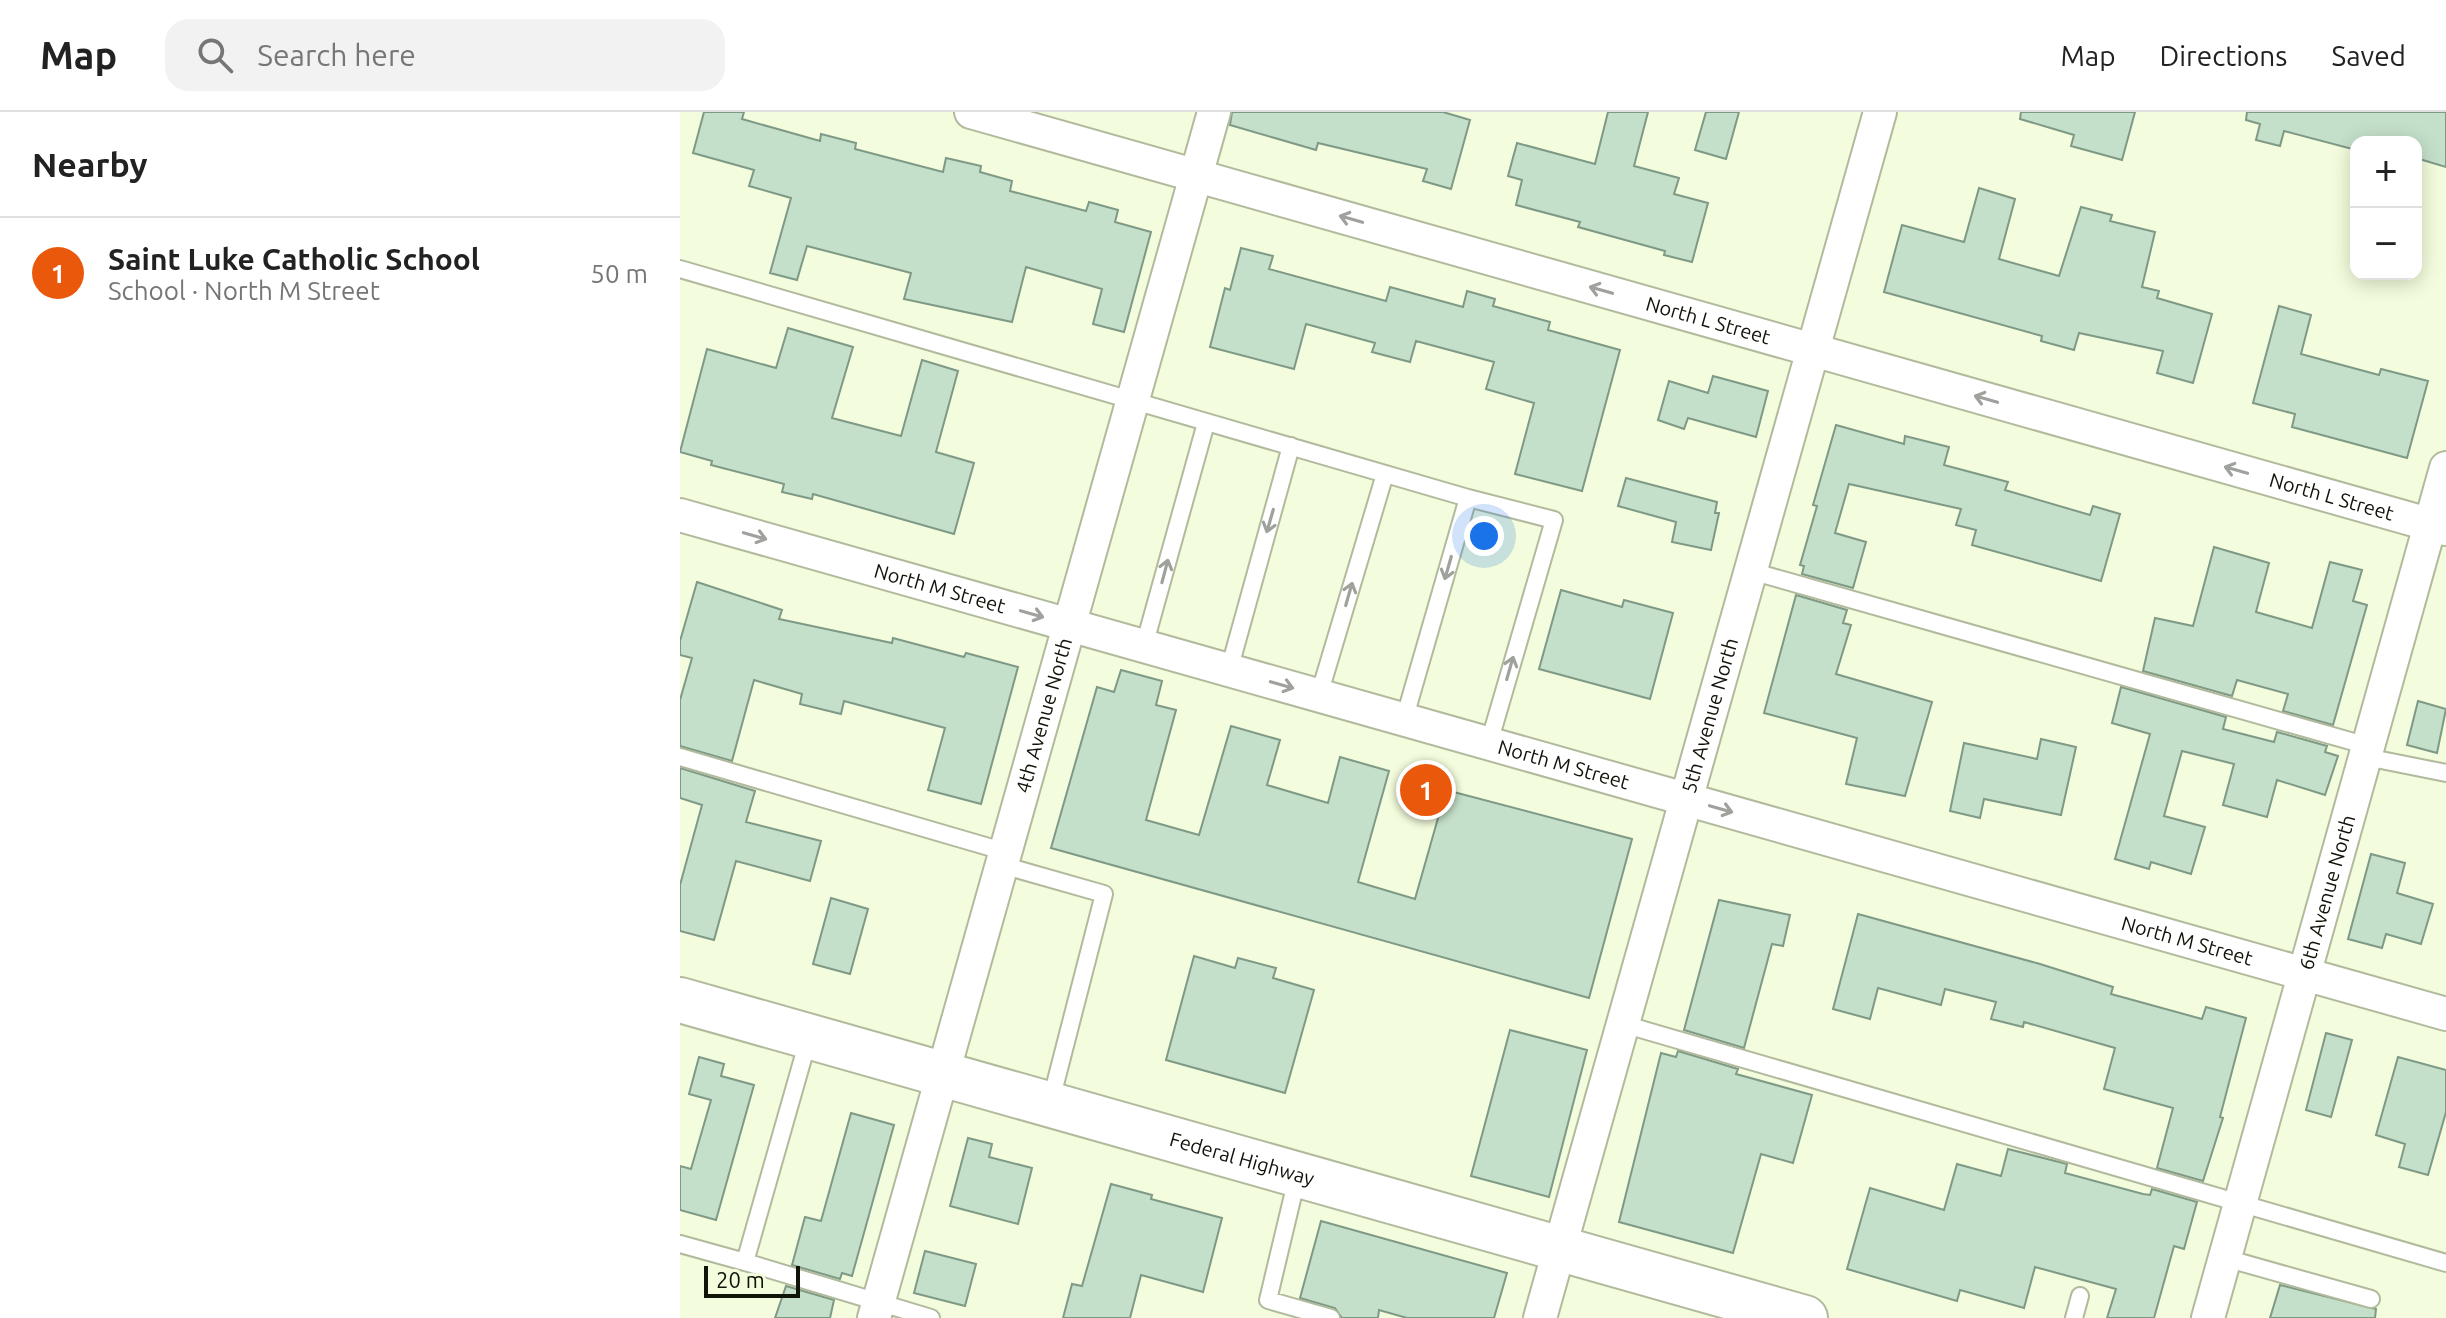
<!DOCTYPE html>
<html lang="en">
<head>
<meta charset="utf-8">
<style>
	body { margin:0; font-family:Ubuntu,sans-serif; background:#f2f2f2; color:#222 }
	.controls { position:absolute; right:24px; top:24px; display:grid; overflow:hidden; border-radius:16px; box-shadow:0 4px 20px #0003 }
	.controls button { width:72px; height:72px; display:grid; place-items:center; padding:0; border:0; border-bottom:2px solid #e0e0e0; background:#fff; color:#222; font:40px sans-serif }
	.scale { position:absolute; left:24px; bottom:20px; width:96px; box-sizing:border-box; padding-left:8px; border:4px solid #101308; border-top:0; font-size:22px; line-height:28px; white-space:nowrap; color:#101308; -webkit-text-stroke:6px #f3fcdc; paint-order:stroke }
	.you { position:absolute; left:804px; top:424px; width:28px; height:28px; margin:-20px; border:6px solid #fff; border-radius:50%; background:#1a73e8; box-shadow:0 0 0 12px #1a73e833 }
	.badge { display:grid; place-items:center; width:52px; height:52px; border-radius:50%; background:#ea580c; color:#fff; font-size:26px; font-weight:700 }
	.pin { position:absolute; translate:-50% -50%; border:4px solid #fff; box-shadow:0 2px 8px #0006 }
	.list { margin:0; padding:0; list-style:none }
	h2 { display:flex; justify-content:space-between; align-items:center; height:104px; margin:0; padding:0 32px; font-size:34px }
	h2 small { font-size:26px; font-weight:400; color:#767676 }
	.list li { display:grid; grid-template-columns:52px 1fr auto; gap:24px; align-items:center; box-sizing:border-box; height:112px; padding:0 32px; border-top:2px solid #e0e0e0 }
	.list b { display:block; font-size:30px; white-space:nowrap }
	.list p { margin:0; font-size:26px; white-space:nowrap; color:#767676 }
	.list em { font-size:26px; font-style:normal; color:#767676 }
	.icon { flex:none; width:44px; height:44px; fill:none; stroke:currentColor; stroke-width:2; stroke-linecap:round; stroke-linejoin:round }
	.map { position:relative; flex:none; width:1766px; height:1206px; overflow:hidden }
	header { display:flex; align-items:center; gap:48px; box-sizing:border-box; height:112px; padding:0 40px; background:#fff; border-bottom:2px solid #e0e0e0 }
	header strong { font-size:38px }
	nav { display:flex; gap:44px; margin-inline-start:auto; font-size:28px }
	.search { width:560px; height:72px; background:#f2f2f2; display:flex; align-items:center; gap:20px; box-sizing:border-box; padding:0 28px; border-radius:24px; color:#767676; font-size:30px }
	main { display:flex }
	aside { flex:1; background:#fff }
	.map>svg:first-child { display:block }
</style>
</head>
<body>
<header>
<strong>Map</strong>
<div class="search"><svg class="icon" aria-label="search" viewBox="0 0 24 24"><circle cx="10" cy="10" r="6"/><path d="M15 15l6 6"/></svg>Search here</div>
<nav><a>Map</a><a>Directions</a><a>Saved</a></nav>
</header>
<main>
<aside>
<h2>Nearby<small></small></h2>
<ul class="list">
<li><span class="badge">1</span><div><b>Saint Luke Catholic School</b><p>School · North M Street</p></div><em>50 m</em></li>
</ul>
</aside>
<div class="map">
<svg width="1766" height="1206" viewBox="0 0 1766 1206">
	<rect width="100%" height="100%" fill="#f3fcdc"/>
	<!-- building -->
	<path fill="#c4e0ca" stroke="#7e9985" stroke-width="2" d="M24 0H64L62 7 140 29 141 22 176 31 175 37 263 60 266 46 301 54 300 60 332 69 330 79 406 99 409 90 438 98 435 110 471 120 444 220 413 212 422 177 346 155 332 210 224 187 231 161 127 134 117 168 90 161 111 86 69 74 74 58 13 41Z
		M552 0H763L790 8 771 77 743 69 747 57 638 31 636 38 550 13Z
		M928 0H968L954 54 999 66 994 82 1028 91 1012 150 984 143 985 139 898 115 900 110 836 93 842 68 828 64 837 31 915 52Z
		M1026 0H1059L1046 47 1015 38Z
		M1341 0H1455L1442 48 1391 34 1394 23 1340 7Z
		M1567 0H1766V55L1736 46V30H1676V38L1604 19 1600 34 1576 28 1580 12 1566 8Z
		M1299 76 1335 87 1319 147 1379 164 1401 95 1432 103 1430 109 1475 120 1462 175 1479 179 1477 186 1532 202 1513 271 1477 261 1483 239 1399 221 1394 238 1361 229 1362 224 1204 180 1222 113 1284 130Z
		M561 136 593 144 589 157 706 189 710 175 783 195 787 179 815 187 813 194 870 210 868 218 940 238 902 379 835 362 854 291 806 277 814 250 736 229 730 250 692 240 695 231 626 212 614 257 530 235 545 176 550 178Z
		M1599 194 1631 203 1621 242 1699 263 1701 257 1748 269 1727 346 1612 315 1615 302 1573 291Z
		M108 216 173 235 152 306 221 324 242 248 278 259 256 340 294 351 274 422 133 382 132 387 102 380 104 372 31 353 32 349 0 340 27 237 96 256Z
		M1033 264 1088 279 1076 325 1008 306 1004 317 978 308 989 269 1028 281Z
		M1156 313 1224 332 1225 324 1269 335 1264 353 1328 370 1325 378 1410 403 1413 394 1440 402 1421 469 1292 433 1296 418 1276 413 1281 397 1169 372 1155 421 1186 430 1173 476 1122 462 1124 454 1120 453 1137 394 1133 393Z
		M946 366 1037 390 1035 401H1039L1031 438 992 430 996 410 938 394Z
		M1534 435 1589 451 1576 500 1632 516 1650 450 1682 458 1673 489 1687 493 1653 613 1603 599 1608 582 1557 568 1552 584 1463 559 1475 506 1513 514Z
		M17 470 102 498 99 507 212 531 213 526 284 545 286 541 338 555 301 692 248 678 265 616 164 589 161 602 120 592 122 582 74 568 52 649 0 634V588L12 546 0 543V529Z
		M881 478 942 495 944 488 993 501 970 587 859 557Z
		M1116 483 1167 498 1163 511 1171 513 1156 562 1252 590 1225 684 1166 672 1177 626 1084 601Z
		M441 558 482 569 476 593 496 598 466 708 519 723 551 614 600 628 587 673 648 691 660 645 709 659 678 770 735 787 766 678 952 727 909 886 371 736 417 575 434 580Z
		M1441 575 1546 605 1543 617 1594 630 1597 620 1647 634 1645 640 1658 644 1645 683 1597 668 1587 705 1543 693 1554 652 1502 639 1484 704 1525 715 1511 762 1471 750 1469 757 1435 747 1470 622 1432 611Z
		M1738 589 1766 597 1757 641 1727 633Z
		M1361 627 1396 635 1381 703 1304 687 1300 706 1270 699 1284 631 1357 647Z
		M0 656 75 679 66 710 141 729 130 769 56 749 34 828 0 819V773L22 693 0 686Z
		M1691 742 1725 751 1717 781 1753 792 1741 832 1706 822 1702 836 1668 827Z
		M151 786 188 797 170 862 133 852Z
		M1039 788 1110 803 1103 834 1092 832 1064 936 1004 918Z
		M1178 802 1360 852 1433 875 1431 882 1522 907 1526 895 1566 906 1540 1005 1543 1006 1523 1069 1477 1056 1493 996 1424 977 1435 936 1344 910 1343 915 1311 907 1316 890 1265 877 1261 893 1198 876 1190 907 1153 897Z
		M514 844 555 856 558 846 596 856 593 866 634 878 605 981 486 948Z
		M830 918 907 938 869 1085 791 1064Z
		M1646 921 1672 928 1651 1005 1626 998Z
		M998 939 1058 957 1056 962 1132 983 1113 1051 1081 1042 1053 1141 939 1110 981 941 996 945Z
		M19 945 44 952 41 964 74 973 36 1108 0 1098V1054L11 1057 31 988 9 982Z
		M1718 945 1766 958V1000L1748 1063 1719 1055 1725 1032 1696 1023Z
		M171 1001 214 1013 172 1164 162 1161 160 1167 112 1153 125 1105 141 1109Z
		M288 1026 312 1032 309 1045 352 1056 338 1112 270 1094Z
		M1328 1037 1387 1052 1385 1061 1463 1082 1470 1083 1472 1077 1517 1090 1504 1137 1494 1134 1474 1206H1427L1436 1177 1355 1155 1344 1196 1280 1178 1277 1189 1167 1157 1190 1076 1264 1098 1277 1052 1321 1064Z
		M431 1072 472 1083 471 1087 542 1106 523 1180 461 1163 450 1206H383L392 1172 402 1174Z
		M641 1109 827 1161 814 1206H727L699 1198 698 1206H662L655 1196 620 1186Z
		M245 1139 296 1152 285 1194 234 1181Z
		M1600 1173 1696 1197 1695 1206H1590Z
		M106 1174 154 1188 150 1206H95Z"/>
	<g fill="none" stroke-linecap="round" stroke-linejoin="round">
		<!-- lane casing -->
		<g stroke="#b1ba9c" stroke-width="20">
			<path id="lane" d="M0 157 788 386
				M1071 459 1688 634
				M464 534 526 311
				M549 558 611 334
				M639 583 705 362
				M724 608 788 386 874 408 809 631
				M0 645 326 740
				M1686 645 1766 661
				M322 753 424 782 370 992
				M943 912 1766 1151
				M129 925 65 1150 251 1206
				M618 1062 588 1188 651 1206
				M0 1132 65 1150
				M1545 1146 1691 1187
				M1394 1206 1400 1184"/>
		</g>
		<!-- street casing -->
		<g stroke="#b1ba9c" stroke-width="36">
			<g id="street">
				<path id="s1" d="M291 0 1766 417"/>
				<path id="s2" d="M0 403 1766 902"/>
				<path id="s3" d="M194 1206 534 0"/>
				<path id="s4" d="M860 1206 1200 0"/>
				<path id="s5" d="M1528 1206 1766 356"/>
			</g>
		</g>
		<!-- secondary casing -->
		<g stroke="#b1ba9c" stroke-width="48">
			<g id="secondary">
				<path id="s6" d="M0 888 1125 1206"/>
			</g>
		</g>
		<!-- lane -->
		<use href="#lane" stroke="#fff" stroke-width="16"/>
		<!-- street -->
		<use href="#street" stroke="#fff" stroke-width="32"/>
		<!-- secondary -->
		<use href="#secondary" stroke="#fff" stroke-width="44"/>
	</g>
	<!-- one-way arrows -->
	<defs><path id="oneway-shaft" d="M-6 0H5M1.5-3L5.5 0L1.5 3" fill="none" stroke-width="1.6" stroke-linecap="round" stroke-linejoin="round" transform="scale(2)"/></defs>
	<g stroke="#9fa19c">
		<use href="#oneway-shaft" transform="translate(671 107) rotate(-164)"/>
		<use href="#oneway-shaft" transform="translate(921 178) rotate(-164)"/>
		<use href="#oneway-shaft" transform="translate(1306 287) rotate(-164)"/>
		<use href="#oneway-shaft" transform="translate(1556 358) rotate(-164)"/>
		<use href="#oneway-shaft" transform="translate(590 409) rotate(106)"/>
		<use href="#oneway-shaft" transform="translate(75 424) rotate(16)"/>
		<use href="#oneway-shaft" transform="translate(768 456) rotate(106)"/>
		<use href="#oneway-shaft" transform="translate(485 459) rotate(-75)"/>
		<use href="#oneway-shaft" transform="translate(669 482) rotate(-74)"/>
		<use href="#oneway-shaft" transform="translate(352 502) rotate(16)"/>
		<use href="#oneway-shaft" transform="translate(830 556) rotate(-74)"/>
		<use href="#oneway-shaft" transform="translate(602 573) rotate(16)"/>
		<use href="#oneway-shaft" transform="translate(1041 697) rotate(16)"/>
	</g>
	<g text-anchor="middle" stroke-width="8" stroke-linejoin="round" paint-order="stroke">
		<!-- street labels -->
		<g font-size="20" fill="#101308" stroke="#f3fcdc">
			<text dy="7" stroke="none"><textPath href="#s1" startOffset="766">North L Street</textPath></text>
			<text dy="7" stroke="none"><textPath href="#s1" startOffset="1414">North L Street</textPath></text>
			<text dy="7" stroke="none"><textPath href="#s2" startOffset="270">North M Street</textPath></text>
			<text dy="7" stroke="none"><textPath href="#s3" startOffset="626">4th Avenue North</textPath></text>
			<text dy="7" stroke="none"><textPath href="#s4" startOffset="626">5th Avenue North</textPath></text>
			<text dy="7" stroke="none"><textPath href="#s2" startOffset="918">North M Street</textPath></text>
			<text dy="7" stroke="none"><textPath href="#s5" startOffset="442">6th Avenue North</textPath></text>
			<text dy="7" stroke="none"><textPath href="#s2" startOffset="1566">North M Street</textPath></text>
			<text dy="7" stroke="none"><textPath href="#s6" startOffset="584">Federal Highway</textPath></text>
		</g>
	</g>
</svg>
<div class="controls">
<button>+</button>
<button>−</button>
</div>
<div class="scale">20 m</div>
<div class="you"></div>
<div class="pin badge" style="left:746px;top:678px">1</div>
</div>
</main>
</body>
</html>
